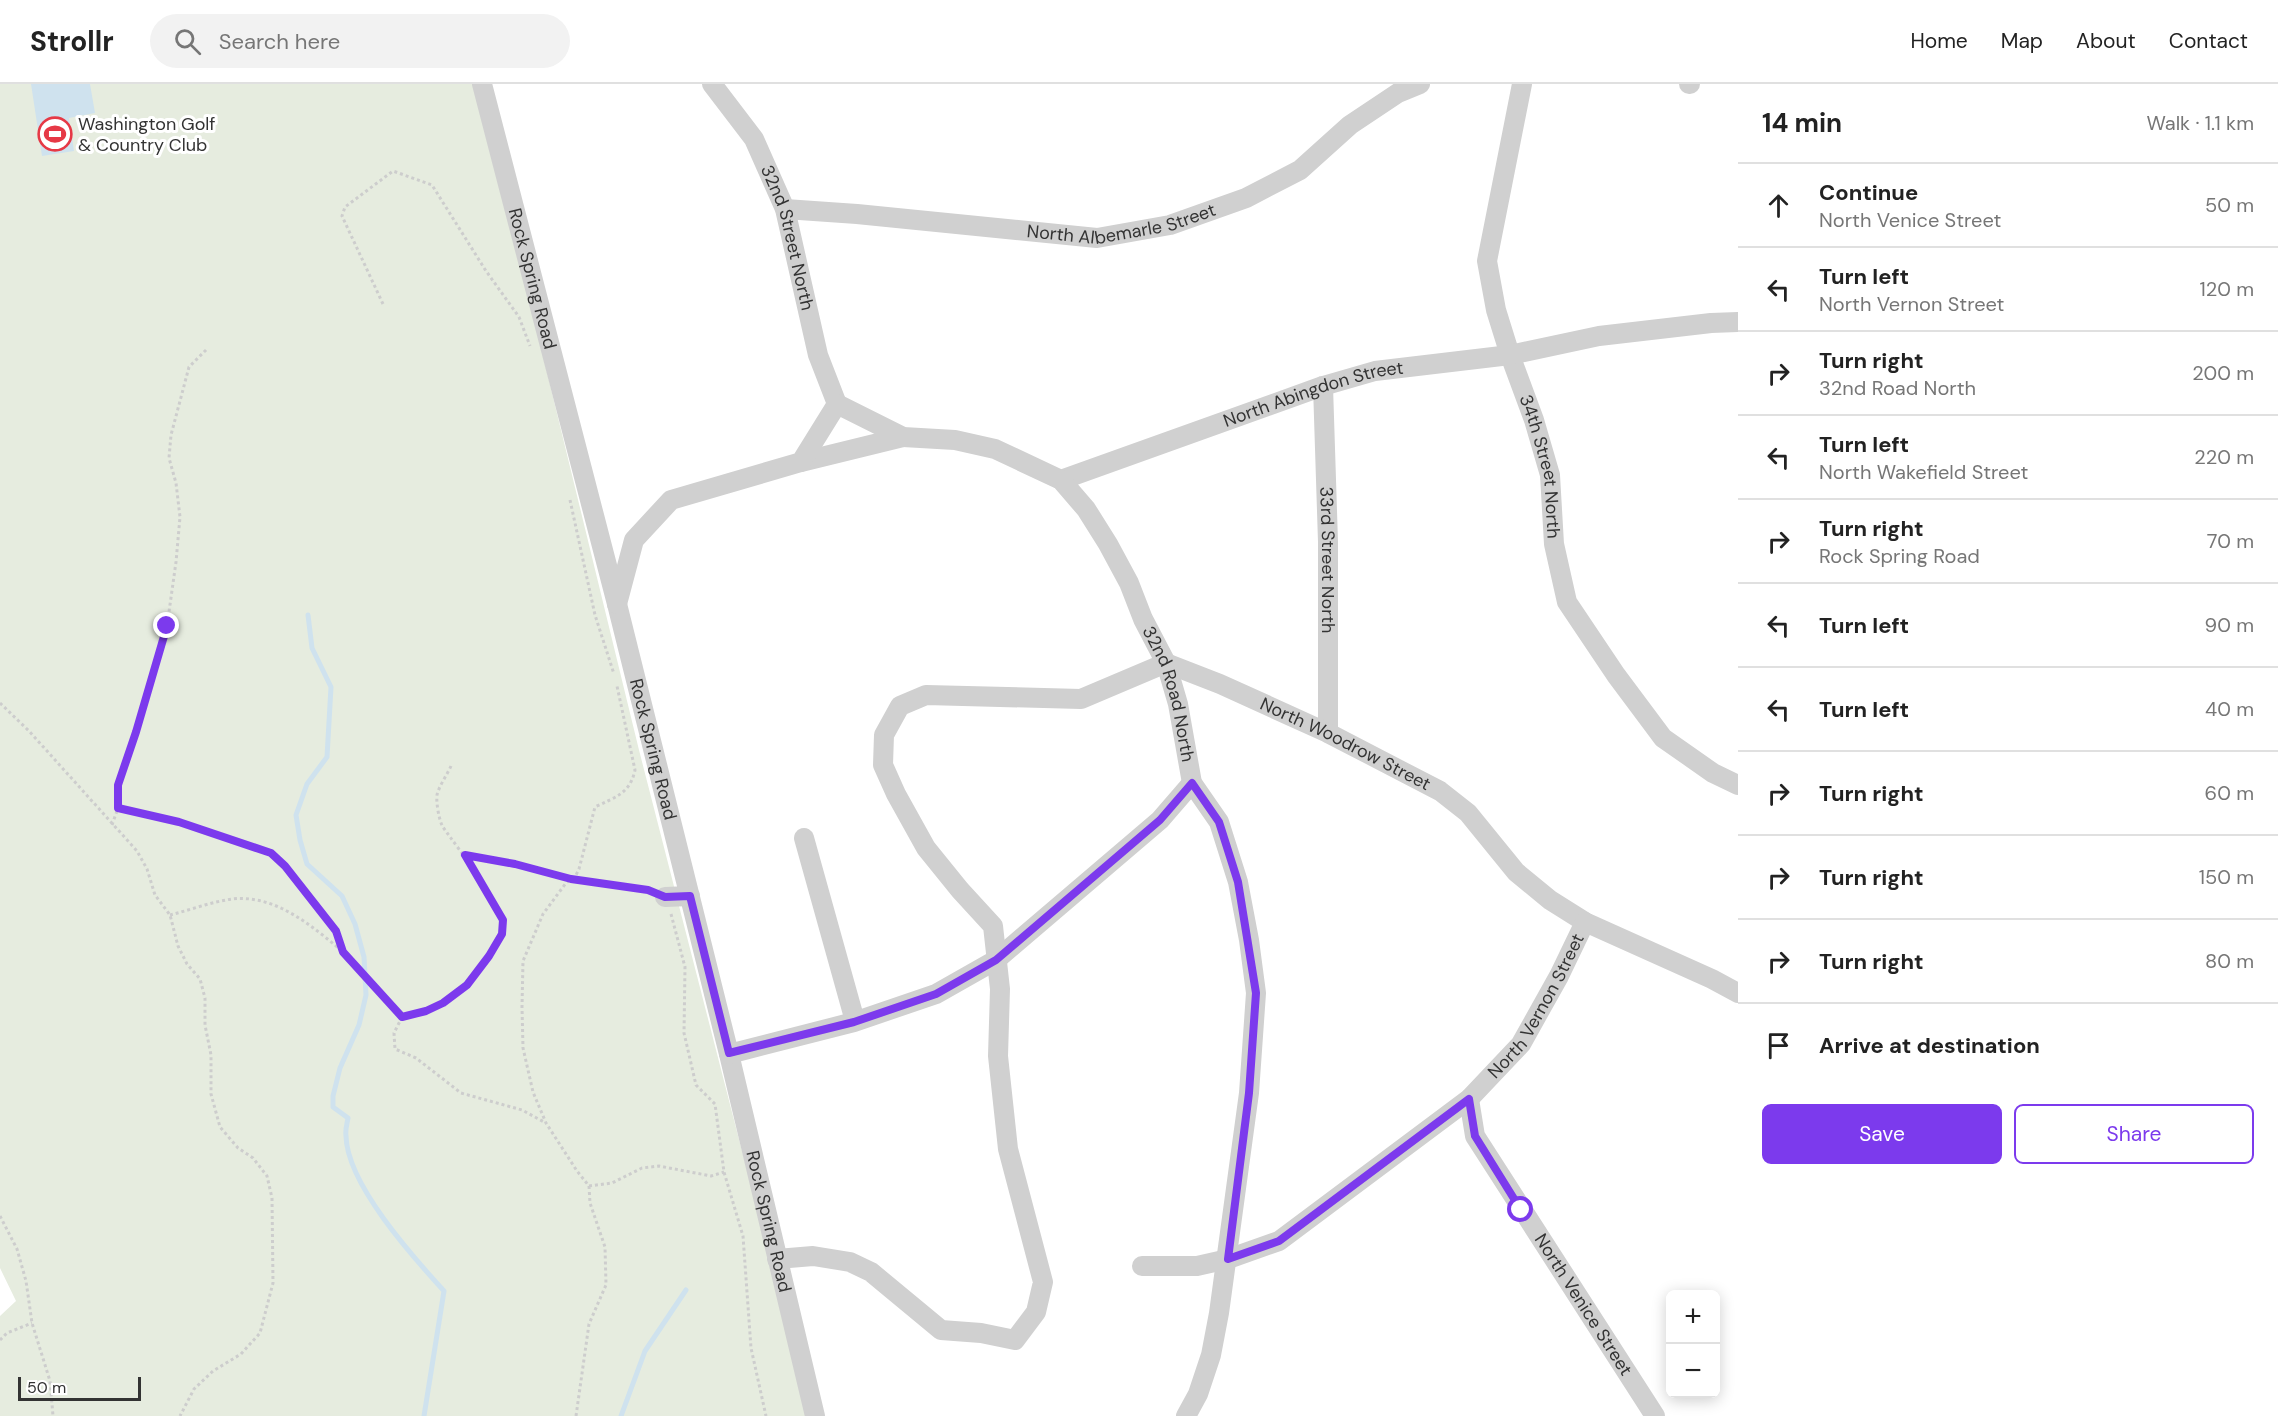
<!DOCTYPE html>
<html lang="en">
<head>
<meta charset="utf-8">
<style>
	body { margin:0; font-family:"DM Sans",sans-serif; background:#f2f2f2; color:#222 }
	.controls { position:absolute; right:18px; bottom:18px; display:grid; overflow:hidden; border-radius:9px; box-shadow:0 3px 15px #0003 }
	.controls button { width:54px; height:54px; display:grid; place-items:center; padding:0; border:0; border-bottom:2px solid #e0e0e0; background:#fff; color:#222; font:30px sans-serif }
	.scale { position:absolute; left:18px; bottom:15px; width:123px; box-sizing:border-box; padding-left:6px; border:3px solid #333; border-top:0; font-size:16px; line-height:21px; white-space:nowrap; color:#333; -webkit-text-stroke:4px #fff; paint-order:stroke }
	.stop { position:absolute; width:18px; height:18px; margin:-14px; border:4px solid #7c3aed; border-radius:50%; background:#fff }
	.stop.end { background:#7c3aed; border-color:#fff; box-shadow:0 2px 6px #0008 }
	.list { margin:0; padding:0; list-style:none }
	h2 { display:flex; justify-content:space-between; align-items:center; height:78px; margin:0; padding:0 24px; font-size:26px }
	h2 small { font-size:20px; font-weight:400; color:#767676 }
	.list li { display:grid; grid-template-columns:39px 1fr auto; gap:18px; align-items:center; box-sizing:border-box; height:84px; padding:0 24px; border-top:2px solid #e0e0e0 }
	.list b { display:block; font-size:22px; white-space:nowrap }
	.list p { margin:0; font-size:20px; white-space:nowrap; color:#767676 }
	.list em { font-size:20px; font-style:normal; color:#767676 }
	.actions { display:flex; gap:12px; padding:18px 24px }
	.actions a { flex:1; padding:14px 0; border:2px solid #7c3aed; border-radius:9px; text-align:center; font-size:21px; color:#7c3aed }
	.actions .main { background:#7c3aed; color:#fff }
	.icon { flex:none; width:33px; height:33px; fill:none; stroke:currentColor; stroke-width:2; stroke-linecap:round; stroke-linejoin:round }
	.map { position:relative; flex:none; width:1738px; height:1332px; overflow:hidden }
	header { display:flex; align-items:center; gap:36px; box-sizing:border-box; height:84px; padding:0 30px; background:#fff; border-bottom:2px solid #e0e0e0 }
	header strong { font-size:28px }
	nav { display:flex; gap:33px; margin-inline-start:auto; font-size:21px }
	.search { width:420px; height:54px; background:#f2f2f2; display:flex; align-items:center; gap:15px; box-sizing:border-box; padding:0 21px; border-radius:33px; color:#767676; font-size:22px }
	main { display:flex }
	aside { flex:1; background:#fff }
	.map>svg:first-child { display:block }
</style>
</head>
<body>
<header>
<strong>Strollr</strong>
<div class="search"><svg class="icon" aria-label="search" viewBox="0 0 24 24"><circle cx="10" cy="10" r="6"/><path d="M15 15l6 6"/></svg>Search here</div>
<nav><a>Home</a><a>Map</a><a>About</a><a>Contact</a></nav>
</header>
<main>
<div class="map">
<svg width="1738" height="1332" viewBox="0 0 1738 1332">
	<rect width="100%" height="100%" fill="#fff"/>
	<!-- green -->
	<path fill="#e6ecdf" d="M0 0H474L543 272 639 666 810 1332H0V1232L16 1217 0 1184Z"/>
	<!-- water -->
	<path fill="#cfe2ee" d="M31 0H90L95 29 69 34 74 67 42 72Z"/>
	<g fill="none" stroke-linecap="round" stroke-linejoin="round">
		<!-- stream -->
		<path stroke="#cfe2ee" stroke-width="5" d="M308 531 312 564 331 603 327 673 307 700 296 731 300 756 307 780 342 812 355 840 364 873 366 911 359 941 340 984 333 1012V1023L348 1034C347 1040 345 1046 346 1052 347 1100 413 1173 444 1207L424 1332
			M621 1332 645 1267 686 1206"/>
		<!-- path -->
		<path stroke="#cdcdcd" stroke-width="3" stroke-dasharray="3 3" stroke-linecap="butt" d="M383 220 342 132 345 123 393 87 432 101 486 187 519 233 530 262
			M570 416 595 531 614 590
			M0 619 29 647 137 767 147 785 155 811 170 831 178 862 187 880 200 895 205 914V941L211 971V1010L220 1043 238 1064 253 1074 267 1092 272 1114 273 1199 260 1249 241 1270 213 1287 194 1305 180 1332
			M451 682C447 691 439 702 437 711 436 718 439 737 443 743 457 764 507 824 502 848 500 860 488 873 481 883 459 912 437 924 402 933L394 949 395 965 416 974 461 1009 522 1026 544 1038
			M118 724 179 737 271 769 285 782 336 847 343 868 402 933
			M112 741 118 724V701L136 648 167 542 176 478 180 433 176 399 169 374 171 351 189 283 208 264
			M465 771 515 780 571 795 648 806
			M671 830 685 883 684 949 696 1001 715 1020 724 1088 743 1152 751 1264 766 1332
			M170 831C190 826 211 818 232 815 275 810 312 842 342 867
			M589 1102 612 1099 642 1084 659 1082 711 1092 724 1088
			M0 1132 17 1165 26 1197 32 1239 50 1297 53 1332
			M0 1256 7 1249 32 1239
			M576 1332 589 1240 606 1201 605 1163 590 1119 589 1102 577 1087 546 1039 533 1008 523 964 522 923 523 877 543 830 566 799 576 791 579 785 595 723C615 713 630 710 635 686L617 602"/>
		<!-- minor -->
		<g stroke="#d0d0d0" stroke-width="20">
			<path id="s1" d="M482 0 617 520 729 970 815 1332"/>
			<path id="s2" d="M712 0 754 55 785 125 818 271 837 320"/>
			<path id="s3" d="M1522 0 1487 177 1496 226 1510 271 1534 336 1550 391 1554 460 1567 518 1616 591 1663 654 1713 689 1738 701"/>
			<path d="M1689 0H1690"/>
			<path id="s4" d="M785 125 857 130 1097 154 1170 141 1246 114 1300 86 1350 41 1398 9 1420 0"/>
			<path id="s5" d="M1323 302 1328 458V649"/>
			<path d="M801 378 903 353"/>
			<path id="s6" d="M1061 396 1323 302 1375 287 1510 271 1599 252 1711 239 1738 238"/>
			<path id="s7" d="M617 520 634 456 671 416 801 378 837 320 903 353 955 356 995 365 1061 396 1086 425 1108 460 1129 499 1143 535 1166 579 1178 620 1192 699 1219 738 1238 798 1249 856 1256 909 1249 1009 1219 1229 1211 1271 1198 1310 1186 1332"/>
			<path d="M804 754 855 937"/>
			<path d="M665 813 690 812"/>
			<path d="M729 970 854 938 936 910 996 876 1160 736 1192 699"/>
			<path id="s8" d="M1469 1015 1475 1052 1655 1332"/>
			<path id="s9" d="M777 1175 813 1172 850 1178 871 1188 941 1246 981 1249 1015 1256 1036 1228 1043 1198 1008 1065 998 972 1000 905 993 842 960 806 926 764 896 710 883 681 884 651 900 622 926 611 1081 615 1166 579 1220 600 1328 649 1440 707 1468 729 1516 788 1550 816 1585 838 1712 895 1738 909"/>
			<path id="s10" d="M1142 1182H1197L1228 1175 1279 1157 1469 1015 1521 960 1559 892 1585 838"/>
		</g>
	</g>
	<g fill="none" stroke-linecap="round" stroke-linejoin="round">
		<!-- route -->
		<path stroke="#7c3aed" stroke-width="8" d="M167 542 136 648 118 701V724L179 738 271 769 285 782 336 847 343 868 402 933 426 927 443 919 467 901 489 872 502 850 503 836 465 771 515 780 571 795 648 806 665 813 690 812 729 969 854 938 936 910 996 876 1160 736 1192 699 1219 738 1238 798 1256 909 1249 1009 1228 1175 1279 1157 1469 1015 1475 1052 1521 1126"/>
	</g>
	<!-- icons -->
	<defs>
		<g id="stadium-ring" transform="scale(1.725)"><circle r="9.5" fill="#fff" stroke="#e63946" stroke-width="1.5"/><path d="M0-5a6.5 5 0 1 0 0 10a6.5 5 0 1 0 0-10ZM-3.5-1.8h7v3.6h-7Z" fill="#e63946"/></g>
	</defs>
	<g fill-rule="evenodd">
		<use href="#stadium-ring" x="55" y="50"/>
	</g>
	<g text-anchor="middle" stroke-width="6" stroke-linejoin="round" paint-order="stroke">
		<!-- poi labels -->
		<g font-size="18" fill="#333" stroke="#fff" text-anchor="start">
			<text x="78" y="46">Washington Golf<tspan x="78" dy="21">&amp; Country Club</tspan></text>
		</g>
		<!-- street labels -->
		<g font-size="18" fill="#333" stroke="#fff">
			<text dy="6" stroke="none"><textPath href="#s4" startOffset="339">North Albemarle Street</textPath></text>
			<text dy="6" stroke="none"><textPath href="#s2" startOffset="174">32nd Street North</textPath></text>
			<text dy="6" stroke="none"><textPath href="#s1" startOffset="201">Rock Spring Road</textPath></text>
			<text dy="6" stroke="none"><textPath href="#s6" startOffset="267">North Abingdon Street</textPath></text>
			<text dy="6" stroke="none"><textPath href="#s3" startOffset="394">34th Street North</textPath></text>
			<text dy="6" stroke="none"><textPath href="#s5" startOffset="174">33rd Street North</textPath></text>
			<text dy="6" stroke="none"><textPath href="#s7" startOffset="807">32nd Road North</textPath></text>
			<text dy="6" stroke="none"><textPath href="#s9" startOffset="1422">North Woodrow Street</textPath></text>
			<text dy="6" stroke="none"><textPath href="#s1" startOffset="687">Rock Spring Road</textPath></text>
			<text dy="6" stroke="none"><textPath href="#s10" startOffset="494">North Vernon Street</textPath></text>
			<text dy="6" stroke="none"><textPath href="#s1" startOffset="1173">Rock Spring Road</textPath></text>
			<text dy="6" stroke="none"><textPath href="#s8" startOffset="238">North Venice Street</textPath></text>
		</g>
	</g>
</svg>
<div class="controls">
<button>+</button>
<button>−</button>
</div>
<div class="scale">50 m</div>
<div class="stop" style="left:1521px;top:1126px"></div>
<div class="stop end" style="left:167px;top:542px"></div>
</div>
<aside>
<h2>14 min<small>Walk · 1.1 km</small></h2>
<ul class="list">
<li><svg class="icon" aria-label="ahead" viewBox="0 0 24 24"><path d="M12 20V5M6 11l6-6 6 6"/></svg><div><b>Continue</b><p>North Venice Street</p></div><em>50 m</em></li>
<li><svg class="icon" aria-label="left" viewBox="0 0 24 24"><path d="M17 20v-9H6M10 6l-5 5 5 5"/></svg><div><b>Turn left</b><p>North Vernon Street</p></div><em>120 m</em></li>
<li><svg class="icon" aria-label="right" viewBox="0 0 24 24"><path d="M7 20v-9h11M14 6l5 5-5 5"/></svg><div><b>Turn right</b><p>32nd Road North</p></div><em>200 m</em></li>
<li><svg class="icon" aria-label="left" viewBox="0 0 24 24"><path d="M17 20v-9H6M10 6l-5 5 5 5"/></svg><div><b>Turn left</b><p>North Wakefield Street</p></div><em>220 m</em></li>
<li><svg class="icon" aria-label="right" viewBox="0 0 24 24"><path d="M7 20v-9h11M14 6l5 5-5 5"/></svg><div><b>Turn right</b><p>Rock Spring Road</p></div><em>70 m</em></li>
<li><svg class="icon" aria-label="left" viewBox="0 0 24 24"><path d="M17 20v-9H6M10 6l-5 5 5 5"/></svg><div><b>Turn left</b></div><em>90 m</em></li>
<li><svg class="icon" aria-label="left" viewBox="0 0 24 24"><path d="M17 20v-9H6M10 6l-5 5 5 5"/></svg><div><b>Turn left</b></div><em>40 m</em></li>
<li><svg class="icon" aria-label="right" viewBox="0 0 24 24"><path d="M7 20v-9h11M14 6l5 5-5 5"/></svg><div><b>Turn right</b></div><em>60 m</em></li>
<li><svg class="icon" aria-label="right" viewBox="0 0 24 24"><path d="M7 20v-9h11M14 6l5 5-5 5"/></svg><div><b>Turn right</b></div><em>150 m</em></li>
<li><svg class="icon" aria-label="right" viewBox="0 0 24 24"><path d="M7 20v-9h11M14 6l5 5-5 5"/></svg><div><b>Turn right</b></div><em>80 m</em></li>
<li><svg class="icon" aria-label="arrive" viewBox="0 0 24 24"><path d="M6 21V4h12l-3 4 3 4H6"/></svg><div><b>Arrive at destination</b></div></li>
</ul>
<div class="actions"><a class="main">Save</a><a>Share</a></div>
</aside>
</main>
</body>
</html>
